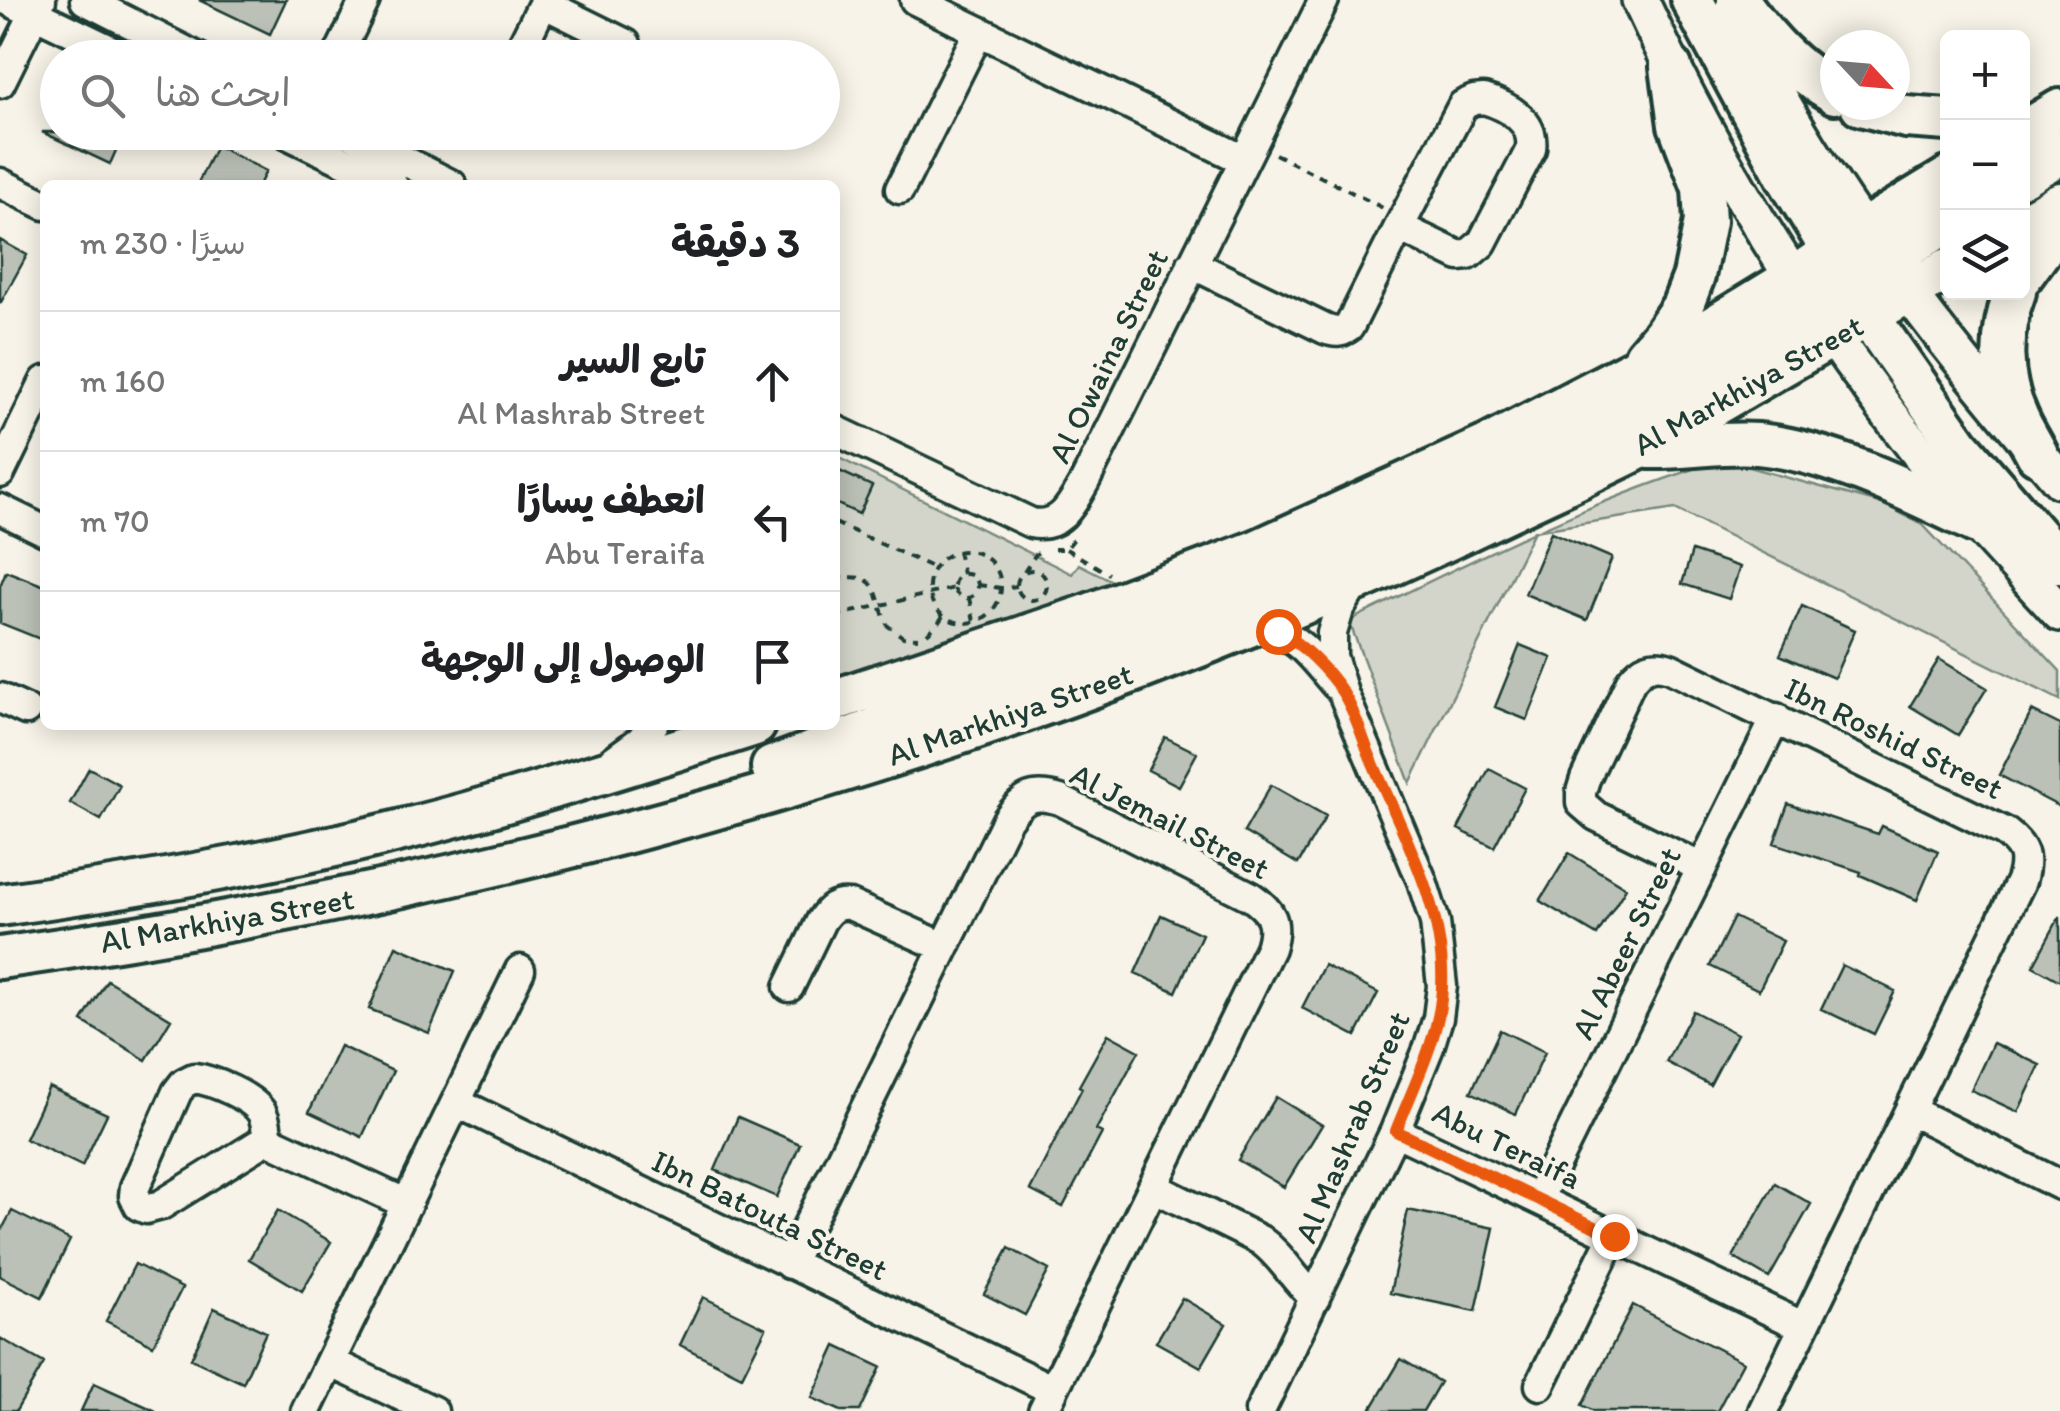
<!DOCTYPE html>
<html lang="ar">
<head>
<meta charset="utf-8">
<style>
	body { margin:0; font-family:Itim,"Playpen Sans Arabic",sans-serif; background:#f6f6f6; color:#202124; direction:rtl }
	.controls { position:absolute; right:30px; top:30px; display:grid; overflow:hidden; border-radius:15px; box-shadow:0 5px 25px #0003 }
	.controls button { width:90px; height:90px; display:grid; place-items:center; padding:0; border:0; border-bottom:2px solid #e0e0e0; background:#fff; color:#202124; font:50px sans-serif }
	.compass { position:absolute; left:1820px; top:30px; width:90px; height:90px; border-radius:50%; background:#fff; box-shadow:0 5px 25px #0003; rotate:116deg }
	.stop { position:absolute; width:30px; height:30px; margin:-22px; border:8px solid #ea580c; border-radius:50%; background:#fff }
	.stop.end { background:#ea580c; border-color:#fff; box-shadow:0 2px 10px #0008 }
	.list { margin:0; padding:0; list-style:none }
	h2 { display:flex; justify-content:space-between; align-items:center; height:130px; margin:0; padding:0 40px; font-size:42px }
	h2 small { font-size:32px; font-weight:400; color:#757577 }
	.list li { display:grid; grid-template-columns:65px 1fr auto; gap:30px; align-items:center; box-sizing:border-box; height:140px; padding:0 40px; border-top:2px solid #e0e0e0 }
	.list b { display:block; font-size:38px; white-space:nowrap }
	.list p { margin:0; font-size:32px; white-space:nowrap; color:#757577 }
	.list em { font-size:32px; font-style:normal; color:#757577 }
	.icon { flex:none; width:55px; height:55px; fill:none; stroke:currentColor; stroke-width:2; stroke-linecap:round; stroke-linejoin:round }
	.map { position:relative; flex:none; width:2060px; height:1411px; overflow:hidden; direction:ltr }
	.search { position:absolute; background:#fff; box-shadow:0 5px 25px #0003; left:40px; top:40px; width:800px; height:110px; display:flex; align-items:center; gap:25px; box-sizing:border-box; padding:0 35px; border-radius:55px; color:#757577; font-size:38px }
	.panel { position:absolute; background:#fff; box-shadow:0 5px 25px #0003; left:40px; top:180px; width:800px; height:550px; border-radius:15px; direction:rtl }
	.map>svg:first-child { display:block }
</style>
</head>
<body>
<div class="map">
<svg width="2060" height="1411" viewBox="0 0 2060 1411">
	<rect width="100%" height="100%" fill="#f7f3e8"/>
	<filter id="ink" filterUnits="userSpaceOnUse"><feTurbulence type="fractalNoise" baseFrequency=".01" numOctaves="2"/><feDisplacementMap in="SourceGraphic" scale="20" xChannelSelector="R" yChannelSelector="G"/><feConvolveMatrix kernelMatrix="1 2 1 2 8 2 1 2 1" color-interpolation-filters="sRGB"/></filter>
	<g filter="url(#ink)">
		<!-- green -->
		<path fill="#d3d5ca" stroke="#79897f" stroke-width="2.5" d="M835 456 1072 574 1079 564 1116 583 951 643 839 676 837 660H835Z
			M1723 460 1883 504 1923 525 2060 671V700L1675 509 1534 531 1410 783 1349 621C1471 561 1592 499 1723 460Z"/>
		<!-- building -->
		<path fill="#bbc1b6" stroke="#1f3d34" stroke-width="2.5" d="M199 0H286L270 34Z
			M42 132H124L110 164Z
			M216 146 266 171 259 185H197Z
			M0 240 27 255 0 304Z
			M835 469 872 486 859 514 835 503Z
			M1551 532 1612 558 1587 620 1525 594Z
			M1692 551 1740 567 1729 599 1682 584Z
			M6 571 45 586V641L0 623V586Z
			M1802 606 1855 630 1834 678 1780 655Z
			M1520 645 1552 658 1527 720 1495 707Z
			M1939 659 1987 688 1958 735 1910 706Z
			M2032 711 2060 725V807L1999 775Z
			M1165 737 1197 753 1179 786 1148 770Z
			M89 768 120 785 101 820 70 803Z
			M1489 769 1525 788 1494 847 1458 829Z
			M1271 785 1326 816 1298 864 1244 832Z
			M1788 804 1878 834 1882 826 1938 851 1917 900 1860 875 1861 872 1774 843Z
			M1569 853 1626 888 1597 935 1540 901Z
			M1161 915 1202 934 1176 992 1135 973Z
			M2060 916V981L2033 966Z
			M1734 917 1783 941 1759 990 1710 966Z
			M396 946 455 971 429 1033 369 1009Z
			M1324 965 1378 993 1356 1036 1302 1008Z
			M1842 965 1895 991 1874 1034 1821 1009Z
			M107 980 171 1019 146 1060 82 1021Z
			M1693 1011 1737 1034 1710 1085 1666 1062Z
			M1500 1030 1545 1052 1516 1114 1471 1092Z
			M1108 1034 1139 1051 1096 1130 1102 1133 1063 1207 1030 1190 1082 1088 1079 1086Z
			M1993 1043 2040 1065 2018 1112 1971 1090Z
			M340 1046 393 1071 362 1137 309 1112Z
			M49 1087 107 1114 82 1166 25 1139Z
			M1276 1097 1322 1125 1284 1187 1238 1160Z
			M738 1117 800 1144 777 1197 715 1170Z
			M1775 1183 1811 1204 1769 1278 1733 1257Z
			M278 1210 331 1242 302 1291 249 1259Z
			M1408 1210 1494 1228 1476 1311 1390 1293Z
			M12 1211 70 1240 42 1297 0 1276V1233Z
			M1009 1248 1049 1270 1025 1315 984 1294Z
			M135 1264 182 1288 153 1345 106 1321Z
			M703 1297 766 1328 742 1376 680 1345Z
			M1182 1298 1226 1324 1201 1367 1156 1342Z
			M1633 1305 1743 1362 1717 1411H1594L1582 1405Z
			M214 1308 266 1332 243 1383 191 1359Z
			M0 1338 44 1363 16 1411H0Z
			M836 1346 881 1367 860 1411H841L812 1398Z
			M1401 1359 1440 1382 1423 1411H1370Z
			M94 1383 156 1411H81Z"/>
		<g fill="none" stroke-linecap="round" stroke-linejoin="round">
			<!-- minor casing -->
			<g stroke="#1f3d34" stroke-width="35">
				<path id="minor" d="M7 0 127 58
					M85 0 199 58
					M915 0 1244 160
					M543 3 626 44
					M517 56 545 0
					M337 58 365 0
					M0 83 41 0
					M1484 99C1508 106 1535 121 1531 149L1482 243 1468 255 1459 256 1399 227 1463 105 1474 100Z
					M283 132 393 185
					M348 132 452 185
					M0 183 45 205
					M900 189 979 31
					M1192 264 1325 329C1335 333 1341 333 1349 327L1399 227
					M835 430 1031 523C1061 529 1072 504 1085 481L1324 0
					M0 473 45 381
					M0 509 45 531
					M1253 626C1300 635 1306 651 1336 685
					M0 698 26 710
					M614 760 640 741 653 725
					M1702 868 1596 816 1581 803V792L1585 779 1631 681C1642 667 1652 662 1670 668L2005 832C2025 847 2028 857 2021 881L1763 1411
					M789 987 821 921C829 909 836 903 850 905L944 947
					M194 1078C212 1080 253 1097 262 1113 266 1121 267 1130 267 1139L161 1205 146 1209 139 1206 134 1196 135 1187 177 1092 184 1083Z
					M456 1102 1053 1390
					M1911 1111 2060 1185
					M1395 1131 1804 1327
					M267 1139 407 1204
					M1153 1187 1260 1240C1283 1256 1294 1281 1315 1298
					M1538 1199 1776 718
					M789 1264 1007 820C1023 797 1033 792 1060 800L1250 896C1272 911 1278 922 1270 948L1043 1411
					M330 1362 433 1411
					M1540 1385 1613 1236
					M306 1411 520 970
					M1260 1411 1395 1131 1429 1047 1438 1018 1442 986 1435 922 1422 881 1343 693 1332 656V633L1339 610 1355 583"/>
			</g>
			<!-- major casing -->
			<g stroke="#1f3d34" stroke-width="42">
				<path id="major" d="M1640 0C1715 163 1812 318 1924 459 1966 513 2014 563 2060 613
					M1733 10C1816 183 1936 334 2060 480"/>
			</g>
			<!-- highway casing -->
			<g stroke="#1f3d34" stroke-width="48">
				<path id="highway" d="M1692 0 1787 177 1844 271
					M1738 0C1767 40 1792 68 1835 93
					M1861 105 1906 117 1948 120
					M2022 133 2060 110
					M2022 176 2060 154
					M2022 225 2060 203
					M2022 276 2046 243 2060 233
					M2015 292C1999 333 1999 378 2018 418 2023 430 2031 442 2037 454
					M1848 299C1872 263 1911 245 1948 222
					M1852 299 1869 317 1958 444 2060 563
					M1645 356 1663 335 1682 307 1694 276 1705 221 1703 188 1679 125 1671 67
					M1649 448C1685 449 1721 441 1758 444 1830 451 1913 492 1977 523
					M835 700 1085 616 1256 551 1489 445 1695 338 1793 278 1863 230 1948 178
					M772 767 1242 593 1358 544 1474 491 1639 409 1813 307C1841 286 1856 264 1863 230
					M0 905C155 883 312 856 463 814 561 787 658 756 755 725
					M0 958C520 884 1034 740 1508 511 1552 490 1597 470 1640 448 1674 430 1706 409 1740 390 1809 350 1878 310 1948 269"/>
			</g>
			<!-- path -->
			<path stroke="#1f3d34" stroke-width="4" stroke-dasharray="8 8" stroke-linecap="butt" d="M1275 154 1383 208
				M835 523 934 568
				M1054 549H1066L1077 535
				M1066 549 1109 574
				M958 551 963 574
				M929 587a36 36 0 1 1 72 0a36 36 0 1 1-72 0Z
				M1017 585a15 15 0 1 1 30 0a15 15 0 1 1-30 0Z
				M1024 572 1036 554 1044 550
				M954 586a12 12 0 1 1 24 0a12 12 0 1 1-24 0Z
				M835 579C883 570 873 596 888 626L903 637 918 638
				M978 585 1001 588 1017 586
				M969 598 974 621
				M835 616 954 588
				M927 634 937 625 943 616"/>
			<!-- minor -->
			<use href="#minor" stroke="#f7f3e8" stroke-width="28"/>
			<!-- major -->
			<use href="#major" stroke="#f7f3e8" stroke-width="35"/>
			<!-- highway -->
			<use href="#highway" stroke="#f7f3e8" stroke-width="40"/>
		</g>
	</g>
	<g fill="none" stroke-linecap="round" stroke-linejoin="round" filter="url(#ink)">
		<!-- route -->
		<path stroke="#ea580c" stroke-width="12" d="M1278 631C1300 642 1329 671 1343 693 1356 713 1363 741 1373 763 1402 832 1446 909 1442 987 1440 1036 1414 1085 1396 1131L1614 1236"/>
	</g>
	<g text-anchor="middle" stroke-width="8" stroke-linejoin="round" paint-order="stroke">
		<!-- street labels -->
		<g font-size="32" fill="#1f3d34" stroke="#f7f3e8">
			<text transform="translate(1108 356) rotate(-64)" y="11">Al Owaina Street</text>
			<text transform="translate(1748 385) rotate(-29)" y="11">Al Markhiya Street</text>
			<text transform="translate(1010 714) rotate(-19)" y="11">Al Markhiya Street</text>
			<text transform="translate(1894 738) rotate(26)" y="11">Ibn Roshid Street</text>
			<text transform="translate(1170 821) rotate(27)" y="11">Al Jemail Street</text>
			<text transform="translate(227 920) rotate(-10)" y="11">Al Markhiya Street</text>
			<text transform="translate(1626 943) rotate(-64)" y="11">Al Abeer Street</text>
			<text transform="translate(1352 1127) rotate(-67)" y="11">Al Mashrab Street</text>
			<text transform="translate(1507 1145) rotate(26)" y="11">Abu Teraifa</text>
			<text transform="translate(770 1215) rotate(26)" y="11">Ibn Batouta Street</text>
		</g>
	</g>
</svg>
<div class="controls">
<button>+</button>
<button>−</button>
<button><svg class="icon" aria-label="layers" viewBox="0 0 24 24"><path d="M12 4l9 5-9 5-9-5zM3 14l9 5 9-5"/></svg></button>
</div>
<svg class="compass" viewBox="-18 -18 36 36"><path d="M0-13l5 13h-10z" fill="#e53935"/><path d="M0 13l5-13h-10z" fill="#757577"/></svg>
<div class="stop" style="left:1278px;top:631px"></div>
<div class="stop end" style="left:1614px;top:1236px"></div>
<div class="search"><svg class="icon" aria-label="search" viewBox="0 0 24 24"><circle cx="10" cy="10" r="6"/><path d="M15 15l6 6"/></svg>ابحث هنا</div>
<section class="panel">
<h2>3 دقيقة<small>سيرًا · 230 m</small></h2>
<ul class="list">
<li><svg class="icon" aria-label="ahead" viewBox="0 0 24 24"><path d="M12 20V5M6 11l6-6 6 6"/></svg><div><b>تابع السير</b><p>Al Mashrab Street</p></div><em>160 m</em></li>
<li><svg class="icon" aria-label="left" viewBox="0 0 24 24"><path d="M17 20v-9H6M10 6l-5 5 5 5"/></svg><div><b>انعطف يسارًا</b><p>Abu Teraifa</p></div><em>70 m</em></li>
<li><svg class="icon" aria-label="arrive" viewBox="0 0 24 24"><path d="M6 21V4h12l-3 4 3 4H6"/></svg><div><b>الوصول إلى الوجهة</b></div></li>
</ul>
</section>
</div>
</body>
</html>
